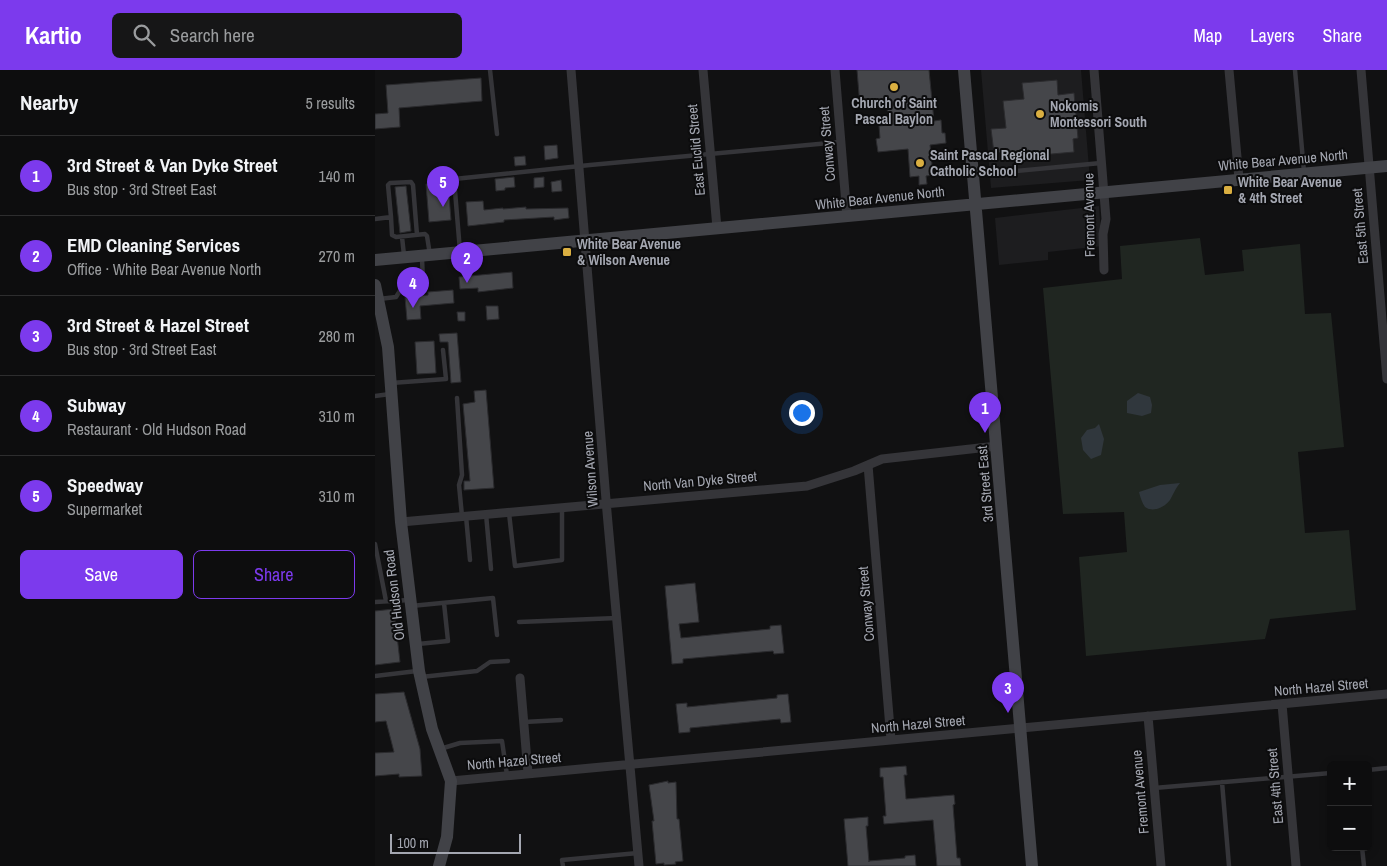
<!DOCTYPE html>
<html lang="en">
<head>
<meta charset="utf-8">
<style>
	body { margin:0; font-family:"Archivo Narrow",sans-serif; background:#161617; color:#f1f3f6 }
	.controls { position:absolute; right:15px; bottom:15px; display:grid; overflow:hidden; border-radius:8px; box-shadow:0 2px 8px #0003 }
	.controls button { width:45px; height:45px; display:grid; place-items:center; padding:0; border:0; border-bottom:1px solid #2d2d2e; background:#0d0d0e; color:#f1f3f6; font:25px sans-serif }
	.scale { position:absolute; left:15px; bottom:12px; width:131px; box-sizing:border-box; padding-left:5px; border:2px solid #a4a7b1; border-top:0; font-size:14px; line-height:18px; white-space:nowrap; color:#a4a7b1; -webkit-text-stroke:4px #0c0c0d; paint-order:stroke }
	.you { position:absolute; left:426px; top:342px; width:18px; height:18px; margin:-12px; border:4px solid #fff; border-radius:50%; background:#1a73e8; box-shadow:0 0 0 8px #1a73e833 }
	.badge { display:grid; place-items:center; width:32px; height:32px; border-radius:50%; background:#7c3aed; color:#fff; font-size:16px; font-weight:700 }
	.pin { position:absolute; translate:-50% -41px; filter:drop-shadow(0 1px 2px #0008) }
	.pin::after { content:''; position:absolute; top:26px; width:18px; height:15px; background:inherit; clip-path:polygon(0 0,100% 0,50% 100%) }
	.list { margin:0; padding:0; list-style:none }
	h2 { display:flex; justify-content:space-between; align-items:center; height:65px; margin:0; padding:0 20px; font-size:21px }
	h2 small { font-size:16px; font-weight:400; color:#9a9c9e }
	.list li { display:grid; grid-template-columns:32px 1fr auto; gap:15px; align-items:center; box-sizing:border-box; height:80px; padding:0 20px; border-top:1px solid #2d2d2e }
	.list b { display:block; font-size:19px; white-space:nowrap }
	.list p { margin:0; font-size:16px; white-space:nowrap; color:#9a9c9e }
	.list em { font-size:16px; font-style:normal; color:#9a9c9e }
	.actions { display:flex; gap:10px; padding:15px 20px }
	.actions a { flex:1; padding:11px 0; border:1px solid #7c3aed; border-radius:8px; text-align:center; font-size:18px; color:#7c3aed }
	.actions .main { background:#7c3aed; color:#fff }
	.icon { flex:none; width:28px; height:28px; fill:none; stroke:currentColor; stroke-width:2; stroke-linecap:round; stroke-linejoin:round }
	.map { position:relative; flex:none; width:1012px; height:796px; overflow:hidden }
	header { display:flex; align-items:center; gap:30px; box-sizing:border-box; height:70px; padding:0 25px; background:#7c3aed; color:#fff }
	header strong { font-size:24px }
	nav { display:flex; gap:28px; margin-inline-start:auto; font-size:18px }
	.search { width:350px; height:45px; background:#161617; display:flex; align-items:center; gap:12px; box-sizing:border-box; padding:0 18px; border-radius:8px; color:#9a9c9e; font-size:19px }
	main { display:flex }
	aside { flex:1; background:#0d0d0e }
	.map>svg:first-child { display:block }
</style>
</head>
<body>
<header>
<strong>Kartio</strong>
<div class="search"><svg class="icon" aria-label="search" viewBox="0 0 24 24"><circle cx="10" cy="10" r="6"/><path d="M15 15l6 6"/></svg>Search here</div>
<nav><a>Map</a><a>Layers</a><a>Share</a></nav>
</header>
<main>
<aside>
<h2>Nearby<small>5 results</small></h2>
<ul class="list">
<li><span class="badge">1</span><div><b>3rd Street &amp; Van Dyke Street</b><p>Bus stop · 3rd Street East</p></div><em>140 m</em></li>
<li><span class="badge">2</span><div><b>EMD Cleaning Services</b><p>Office · White Bear Avenue North</p></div><em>270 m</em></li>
<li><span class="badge">3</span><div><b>3rd Street &amp; Hazel Street</b><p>Bus stop · 3rd Street East</p></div><em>280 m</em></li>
<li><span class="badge">4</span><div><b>Subway</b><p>Restaurant · Old Hudson Road</p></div><em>310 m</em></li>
<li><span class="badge">5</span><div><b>Speedway</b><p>Supermarket</p></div><em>310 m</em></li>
</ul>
<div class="actions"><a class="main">Save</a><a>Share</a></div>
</aside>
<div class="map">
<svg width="1012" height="796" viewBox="0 0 1012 796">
	<rect width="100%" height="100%" fill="#111112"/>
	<!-- built -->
	<path fill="#1d1d1f" d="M606 0H706L715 110 616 118Z
		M724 136 727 176 673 182V190L624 195 620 148Z"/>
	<!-- green -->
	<path fill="#202621" d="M825 168 830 205 869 201 867 180 925 174 930 244 956 243 969 377 923 382 930 463 974 460 981 540 895 549 890 569 711 586 704 487 752 482 749 442 688 444 668 218 747 209 745 176Z"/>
	<!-- water -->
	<path fill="#30373d" d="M763 323 775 327 777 335 776 343 767 346 752 343V331Z
		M724 354 729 369 726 385 716 389 708 380 706 368 712 360 720 358Z
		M805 413C800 419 798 425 795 430 790 437 778 443 770 437 767 433 765 426 764 422L785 415Z"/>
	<!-- building -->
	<path fill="#45464a" stroke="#2b2b2e" d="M482 0H554L559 51 566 50 567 63H570L571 73 555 75 558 105 551 106 552 114 544 115V106L535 107 533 79 503 82 501 69 505 68 504 56 514 55 513 41 506 35 485 37Z
		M106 8 107 31 24 38 25 57 0 59V44L13 43 11 15Z
		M682 10 683 25 699 23 703 68 698 69 699 82 654 86V80L619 83 616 59 631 58 628 31 649 29 647 13Z
		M182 75 183 88 170 90 169 76Z
		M150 86 151 95 140 96 139 87Z
		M139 107 140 117 130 118V120L121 121 120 109Z
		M169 107V117L159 118V108Z
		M186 110 187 121 177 122 176 112Z
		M73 113 76 150 54 152 51 114Z
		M31 116 36 161 25 163 20 117Z
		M108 131 109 140 128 138V139L151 137V139L193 138 194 148 179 150V147L129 150V152L93 156 91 132Z
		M137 202 138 218 103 222V218L85 219 84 207Z
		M78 220 79 233 45 236 46 249 32 250 30 227 53 225V222Z
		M111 236H123L124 249 112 250Z
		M82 242H90V251H83Z
		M82 263 86 312 76 313 73 272H65L64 264Z
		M59 271 61 303 42 304 40 272Z
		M111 320 119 418 89 420V411H95L88 334 100 332 99 321Z
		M320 513 324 552 304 554 306 568 395 559V556L406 555 409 583 399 584 398 581 308 589V593L297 594 290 516Z
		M19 539 25 592 0 595V541Z
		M29 622 45 679 47 706 24 707V704L0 706V683L19 682 11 651 0 652V624Z
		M413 624 416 652 406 653 405 649 315 658V662L304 663 301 634 312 633V637L402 628V625Z
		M531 696 532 705H529L531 729 579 725 580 734 578 735 582 788H585L586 796H562L558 750 509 754 508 746H511L508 707H505V698Z
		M293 711V713L301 712 302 749H304L308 791 300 792 301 794 289 795V793L281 794 277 751H279L274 715Z
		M493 747V756H491L494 792V791L530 788V786L540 785 541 796H473L469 749Z"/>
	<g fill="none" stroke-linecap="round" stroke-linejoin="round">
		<!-- lane -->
		<path stroke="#353539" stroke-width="4.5" d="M115 0 122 64
			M920 0 929 102
			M598 105 726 93
			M16 147 13 115 15 113 36 112 38 115 42 165
			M0 149 16 147 17 165 21 167 50 164 52 166 55 185
			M27 167 29 185
			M85 181 79 109 215 95 465 72
			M4 229 21 227 28 216 48 212 47 188
			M16 313 71 309 68 280
			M0 326 15 324
			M82 328 87 405 84 415 87 446
			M134 443 140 496 187 490V438
			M111 444 116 499
			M91 446 95 490
			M0 474 11 531
			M0 532 34 530
			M36 536 118 528 122 565
			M144 552 242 548
			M43 574 73 571 69 533
			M0 606 42 601
			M46 607 102 601 115 592 133 591
			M149 652 186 650
			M65 679 85 673 127 671 132 705
			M993 700 1012 698
			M847 712 854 796
			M779 718 956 703
			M987 777 989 796
			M188 796 187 790 263 783"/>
		<!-- street -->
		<path stroke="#353539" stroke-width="9" d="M196 0 232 442 264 796
			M328 0 342 158
			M460 0 472 147
			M719 0 731 149 728 164 729 200
			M854 0 864 109
			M986 0 1012 309
			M493 395 516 670
			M26 452 432 416 479 401 507 389 622 376
			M145 608 153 703
			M907 634 921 796
			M773 646 786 796
			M76 711 1012 624"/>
		<!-- secondary -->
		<path stroke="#414247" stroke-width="12" d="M589 0 657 796
			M0 190 1012 96
			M0 215 13 277 26 452 44 601 57 659 76 711 72 767 64 796"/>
	</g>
	<!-- markers -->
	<g fill="#daaf41" stroke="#0c0c0d" stroke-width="2">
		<circle cx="519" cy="17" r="5"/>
		<circle cx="665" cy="44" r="5"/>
		<circle cx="545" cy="93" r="5"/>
		<rect x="848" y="115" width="10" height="10" rx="2.5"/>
		<rect x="187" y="177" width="10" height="10" rx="2.5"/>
	</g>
	<g text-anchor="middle" stroke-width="4" stroke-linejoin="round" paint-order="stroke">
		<!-- poi labels -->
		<g font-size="14" font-weight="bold" fill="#a4a7b1" stroke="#0c0c0d" text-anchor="start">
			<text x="519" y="38" text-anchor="middle">Church of Saint<tspan x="519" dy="16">Pascal Baylon</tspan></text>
			<text x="675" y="41">Nokomis<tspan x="675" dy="16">Montessori South</tspan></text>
			<text x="555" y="90">Saint Pascal Regional<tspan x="555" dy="16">Catholic School</tspan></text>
			<text x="863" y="117">White Bear Avenue<tspan x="863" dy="16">&amp; 4th Street</tspan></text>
			<text x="202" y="179">White Bear Avenue<tspan x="202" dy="16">&amp; Wilson Avenue</tspan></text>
		</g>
		<!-- street labels -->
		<g font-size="14" fill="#a4a7b1" stroke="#0c0c0d">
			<text transform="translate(452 74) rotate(-95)" y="5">Conway Street</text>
			<text transform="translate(321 80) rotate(-95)" y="5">East Euclid Street</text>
			<text transform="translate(908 90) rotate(-5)" y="5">White Bear Avenue North</text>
			<text transform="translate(505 128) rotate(-6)" y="5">White Bear Avenue North</text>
			<text transform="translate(714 145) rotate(-91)" y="5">Fremont Avenue</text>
			<text transform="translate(985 156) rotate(-95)" y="5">East 5th Street</text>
			<text transform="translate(215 399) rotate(-94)" y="5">Wilson Avenue</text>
			<text transform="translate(325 411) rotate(-5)" y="5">North Van Dyke Street</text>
			<text transform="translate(610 414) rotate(-95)" y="5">3rd Street East</text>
			<text transform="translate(19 525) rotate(-97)" y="5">Old Hudson Road</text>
			<text transform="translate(491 534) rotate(-95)" y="5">Conway Street</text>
			<text transform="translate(946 617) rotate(-5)" y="5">North Hazel Street</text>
			<text transform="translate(543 654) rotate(-5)" y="5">North Hazel Street</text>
			<text transform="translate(139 691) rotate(-5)" y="5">North Hazel Street</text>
			<text transform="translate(900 716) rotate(-95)" y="5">East 4th Street</text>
			<text transform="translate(765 722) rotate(-95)" y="5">Fremont Avenue</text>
		</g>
	</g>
</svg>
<div class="controls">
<button>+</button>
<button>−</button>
</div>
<div class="scale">100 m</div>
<div class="you"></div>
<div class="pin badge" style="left:610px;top:363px">1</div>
<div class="pin badge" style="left:92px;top:213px">2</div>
<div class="pin badge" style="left:633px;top:643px">3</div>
<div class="pin badge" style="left:38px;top:238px">4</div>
<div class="pin badge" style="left:68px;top:137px">5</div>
</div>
</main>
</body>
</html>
